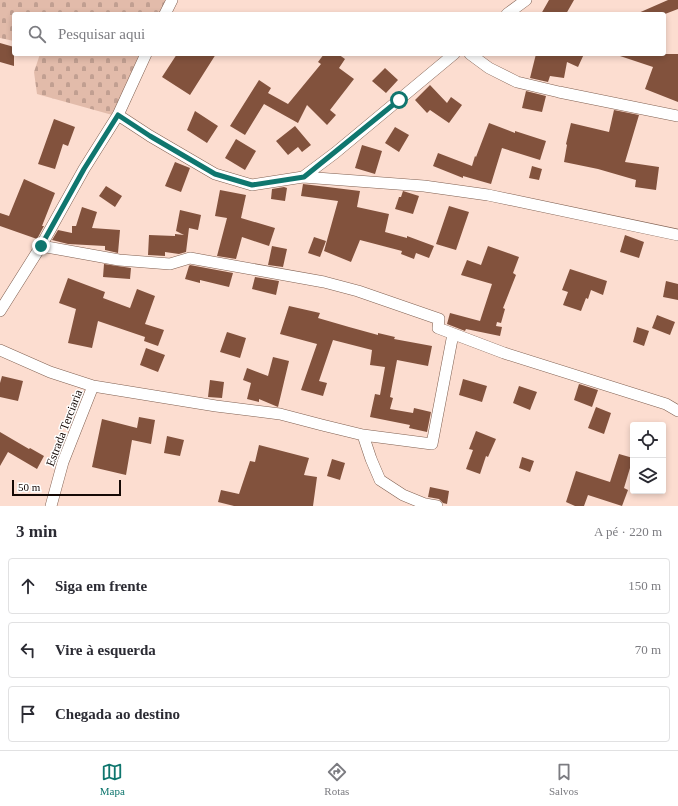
<!DOCTYPE html>
<html lang="pt">
<head>
<meta charset="utf-8">
<style>
	body { margin:0; font-family:Georgia,serif; background:#f7f7f7; color:#2b2b33 }
	.controls { position:absolute; right:12px; bottom:12px; display:grid; overflow:hidden; border-radius:4px; box-shadow:0 2px 6px #0003 }
	.controls button { width:36px; height:36px; display:grid; place-items:center; padding:0; border:0; border-bottom:1px solid #e1e1e2; background:#fff; color:#2b2b33; font:20px sans-serif }
	.scale { position:absolute; left:12px; bottom:10px; width:109px; box-sizing:border-box; padding-left:4px; border:2px solid #150905; border-top:0; font-size:11px; line-height:14px; white-space:nowrap; color:#150905; -webkit-text-stroke:3px #fff; paint-order:stroke }
	.stop { position:absolute; width:12px; height:12px; margin:-9px; border:3px solid #0f766e; border-radius:50%; background:#fff }
	.stop.end { background:#0f766e; border-color:#fff; box-shadow:0 1px 4px #0008 }
	.list { margin:0; padding:0; list-style:none }
	h2 { display:flex; justify-content:space-between; align-items:center; height:52px; margin:0; padding:0 16px; font-size:17px }
	h2 small { font-size:13px; font-weight:400; color:#7c7c81 }
	.list li { display:grid; grid-template-columns:26px 1fr auto; gap:12px; align-items:center; box-sizing:border-box; height:56px; margin:0 8px 8px; padding:0 8px; border:1px solid #e1e1e2; border-radius:4px }
	.list b { display:block; font-size:15px; white-space:nowrap }
	.list em { font-size:13px; font-style:normal; color:#7c7c81 }
	.icon { flex:none; width:22px; height:22px; fill:none; stroke:currentColor; stroke-width:2; stroke-linecap:round; stroke-linejoin:round }
	.map { position:relative; flex:none; width:678px; height:506px; overflow:hidden }
	.search { position:absolute; background:#fff; box-shadow:0 2px 6px #0003; left:12px; right:12px; top:12px; height:44px; display:flex; align-items:center; gap:10px; box-sizing:border-box; padding:0 14px; border-radius:4px; color:#7c7c81; font-size:15px }
	.sheet { height:244px; background:#fff }
	nav { display:flex; justify-content:space-around; align-items:center; box-sizing:border-box; height:56px; border-top:1px solid #e1e1e2; background:#fff; font-size:11px; color:#7c7c81 }
	nav a { display:grid; justify-items:center; gap:2px }
	nav .on { color:#0f766e }
	.map>svg:first-child { display:block }
</style>
</head>
<body>
<div class="map">
<svg width="678" height="506" viewBox="0 0 678 506">
	<defs>
		<pattern id="cemetery-stones" width="16" height="16" patternUnits="userSpaceOnUse"><rect width="16" height="16" fill="#e2bbaa"/><path d="M2 7V4a2 2 0 0 1 4 0v3zM10 15v-3a2 2 0 0 1 4 0v3z" fill="#c19f91"/></pattern>
	</defs>
	<rect width="100%" height="100%" fill="#fcddd0"/>
	<!-- cemetery -->
	<path fill="url(#cemetery-stones)" d="M0 0H171L164 14H14V41L0 38Z
		M40 54H146L116 116 37 94 34 72Z"/>
	<!-- building -->
	<path fill="#82523d" d="M549 0H574L566 14H541Z
		M668 0H678V9L665 14H636Z
		M0 43 14 47V66L0 62Z
		M177 54H216L190 95 162 77Z
		M324 54H338L345 59 339 68 354 79 330 110 336 115 327 125 307 105 298 123 264 104 245 135 230 126 259 80 271 88 268 93 288 104 321 64 318 62Z
		M536 54 551 55 550 54H584L578 67 567 62 564 78 550 76 548 82 530 78Z
		M621 54H678V102L645 89 653 67 620 56Z
		M385 68 398 80 386 93 372 81Z
		M430 85 447 103 451 97 462 105 449 123 430 110 427 113 415 100Z
		M526 91 546 96 542 112 522 108Z
		M614 110 639 115 625 162 659 167 656 190 635 187 636 180 598 169 564 162 567 145 566 144 571 123 609 132Z
		M195 111 218 126 207 143 187 130Z
		M54 119 75 127 68 146 63 144 55 169 38 164Z
		M489 123 515 133V131L546 141 540 160 502 148 491 184 463 176V178L433 166 438 153 472 166 475 156 476 157Z
		M295 126 311 145 302 152 298 147 288 155 276 141Z
		M395 127 409 135 399 152 385 143Z
		M236 139 256 151 245 170 225 158Z
		M362 145 382 151 375 174 355 168Z
		M175 162 190 168 181 192 165 186Z
		M532 166 542 169 539 180 529 178Z
		M24 179 55 193 42 226H44L37 239 0 226V213L9 216Z
		M303 184 360 191 357 207 389 214 385 232 407 238V236L434 246 429 258 416 253 414 259 401 254 402 251 360 240 351 262 324 251 338 201 301 196Z
		M106 186 122 196 115 207 99 196Z
		M284 187 287 188 285 201 271 199 272 189Z
		M220 190 246 195 241 218 275 228 269 246 242 237 236 259 217 256 227 218 215 216Z
		M403 191 419 196 413 214 395 209 399 197H401Z
		M449 206 469 212 456 250 436 244Z
		M82 207 97 212 92 228 120 230 118 253 105 250V246L68 244 52 240 58 230 72 233V226H76Z
		M180 210 201 215 198 230 189 228 186 252 179 254 165 252V256L148 255 149 235 175 236V234L184 235 176 231Z
		M625 235 644 242 639 258 620 252Z
		M314 237 326 241 320 257 308 253Z
		M272 246 287 249 283 267 268 265Z
		M488 246 519 257 513 273 516 275 503 308 505 309 501 323 497 322 496 326 502 327 500 336 466 329 465 331 447 324 450 313 480 321 492 284 461 275 467 260 481 265Z
		M104 264 131 268 130 279 103 277Z
		M190 265 233 273 229 287 200 280V283L185 279 189 266Z
		M570 269 607 281 603 295 591 290 588 299 586 298 581 311 563 305 568 292 562 290Z
		M255 277 279 281 276 295 252 289Z
		M68 278 105 292 103 298 130 308 137 289 155 296 145 324 164 330 158 346 144 341 145 337 98 321 92 348 68 343 76 309 59 303Z
		M666 281 678 284V300L663 297Z
		M289 306 320 313 318 318 349 327 378 335V333L395 337 394 339 432 346 428 366 397 360 390 397 393 398 390 409 413 413 414 408 431 412 427 432 409 428 410 425 370 417 375 394 380 395 385 367 370 365 372 350 333 340 319 381 327 383 323 396 301 390 317 344 280 334Z
		M657 315 675 322 670 335 652 328Z
		M637 327 649 331 644 346 633 342Z
		M227 332 246 338 240 358 220 352Z
		M146 348 165 355 158 372 140 365Z
		M273 357 289 361 278 407 259 399V402L247 399 251 383 243 380 247 368 268 376Z
		M2 376 23 381 18 401 0 397V383Z
		M463 379 487 386 482 402 459 395Z
		M210 380 224 382 222 398 208 397Z
		M579 384 598 390 592 407 574 400Z
		M519 386 537 392 530 410 513 403Z
		M596 407 611 413 604 434 588 428Z
		M139 417 155 420 151 444 132 440 126 475 92 467 102 419 137 428Z
		M476 431 496 439 488 457 486 456 480 474 466 469 473 450 469 449Z
		M0 432 29 449 30 448 44 456 37 469 8 452 0 466Z
		M167 436 184 440 180 456 164 453Z
		M259 445 309 458 304 475 317 477 313 506H234L218 502 221 490 239 494 250 461 255 462Z
		M619 454 633 458 624 488 628 490 622 506 588 495 584 506H575L566 502 576 471 610 482Z
		M522 457 534 461 530 472 519 468Z
		M332 459 345 463 340 480 327 476Z
		M430 487 449 491 447 504 443 503 439 499 428 497Z"/>
	<g fill="none" stroke-linecap="round" stroke-linejoin="round">
		<!-- minor casing -->
		<g stroke="#806051" stroke-width="12">
			<path id="minor" d="M165 14 172 0
				M507 14 526 0
				M470 54 489 68 517 82 559 92 678 116
				M118 115 150 136 215 174 252 185 303 177 335 153 454 54
				M303 177 424 186 488 195 678 235
				M41 246 119 260 170 264 190 258 324 282 358 291 439 319 438 328 504 353 666 404 678 411
				M0 311 41 246 84 169 118 115 146 54
				M0 350 50 372 93 386 63 462 51 506
				M93 386 216 406 280 414 322 425 363 435 432 444 453 334
				M363 435 371 459 380 480 403 495 425 504 437 506"/>
		</g>
		<!-- minor -->
		<use href="#minor" stroke="#fff" stroke-width="11"/>
	</g>
	<g fill="none" stroke-linecap="round" stroke-linejoin="round">
		<!-- route -->
		<path stroke="#0f766e" stroke-width="5" d="M41 246 84 169 118 115 150 136 215 174 252 185 304 177 399 100"/>
	</g>
	<g text-anchor="middle" stroke-width="3" stroke-linejoin="round" paint-order="stroke">
		<!-- street labels -->
		<g font-size="12" fill="#150905" stroke="#fff">
			<text transform="translate(64 428) rotate(-69)" y="4">Estrada Terciaria</text>
		</g>
	</g>
</svg>
<div class="controls">
<button><svg class="icon" aria-label="locate" viewBox="0 0 24 24"><circle cx="12" cy="12" r="6"/><path d="M12 2v4M12 18v4M2 12h4M18 12h4"/></svg></button>
<button><svg class="icon" aria-label="layers" viewBox="0 0 24 24"><path d="M12 4l9 5-9 5-9-5zM3 14l9 5 9-5"/></svg></button>
</div>
<div class="scale">50 m</div>
<div class="stop" style="left:399px;top:100px"></div>
<div class="stop end" style="left:41px;top:246px"></div>
<div class="search"><svg class="icon" aria-label="search" viewBox="0 0 24 24"><circle cx="10" cy="10" r="6"/><path d="M15 15l6 6"/></svg>Pesquisar aqui</div>
</div>
<section class="sheet">
<h2>3 min<small>A pé · 220 m</small></h2>
<ul class="list">
<li><svg class="icon" aria-label="ahead" viewBox="0 0 24 24"><path d="M12 20V5M6 11l6-6 6 6"/></svg><div><b>Siga em frente</b></div><em>150 m</em></li>
<li><svg class="icon" aria-label="left" viewBox="0 0 24 24"><path d="M17 20v-9H6M10 6l-5 5 5 5"/></svg><div><b>Vire à esquerda</b></div><em>70 m</em></li>
<li><svg class="icon" aria-label="arrive" viewBox="0 0 24 24"><path d="M6 21V4h12l-3 4 3 4H6"/></svg><div><b>Chegada ao destino</b></div></li>
</ul>
</section>
<nav>
<a class="on"><svg class="icon" aria-label="map" viewBox="0 0 24 24"><path d="M3 6l6-2 6 2 6-2v14l-6 2-6-2-6 2zM9 4v14M15 6v14"/></svg>Mapa</a>
<a><svg class="icon" aria-label="directions" viewBox="0 0 24 24"><path d="M12 3l9 9-9 9-9-9zM9 14v-3h6M13 9l2 2-2 2"/></svg>Rotas</a>
<a><svg class="icon" aria-label="saved" viewBox="0 0 24 24"><path d="M7 4h10v16l-5-4-5 4z"/></svg>Salvos</a>
</nav>
</body>
</html>
